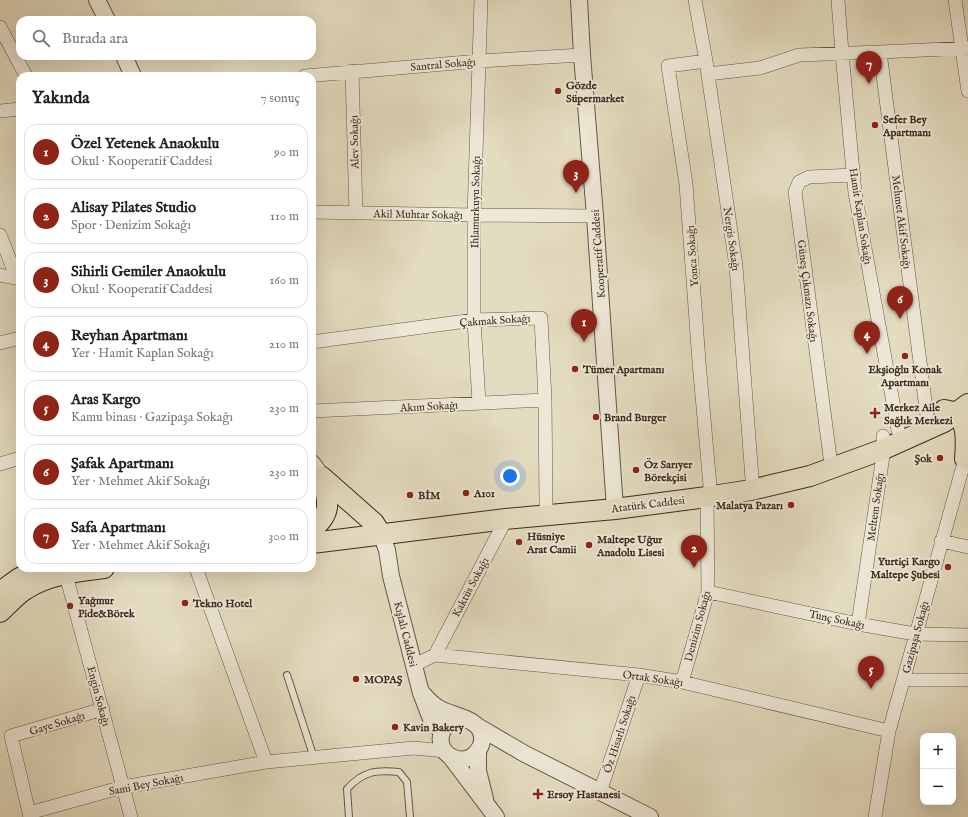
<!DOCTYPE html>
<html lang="tr">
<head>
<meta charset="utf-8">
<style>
	body { margin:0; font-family:"IM FELL English",serif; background:#f2f2f2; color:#202124 }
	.controls { position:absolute; right:12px; bottom:12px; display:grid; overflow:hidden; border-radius:8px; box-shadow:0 4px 16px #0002 }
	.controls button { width:36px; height:36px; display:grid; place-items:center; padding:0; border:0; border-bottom:1px solid #e0e0e0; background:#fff; color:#202124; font:20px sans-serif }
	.you { position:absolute; left:510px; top:476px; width:14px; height:14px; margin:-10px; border:3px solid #fff; border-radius:50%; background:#1a73e8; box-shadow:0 0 0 6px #1a73e833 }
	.badge { display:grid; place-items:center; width:26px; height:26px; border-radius:50%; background:#8f2418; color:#fff; font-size:13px; font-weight:700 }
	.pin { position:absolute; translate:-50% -33px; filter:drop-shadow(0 1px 2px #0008) }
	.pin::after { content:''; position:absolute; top:21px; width:14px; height:12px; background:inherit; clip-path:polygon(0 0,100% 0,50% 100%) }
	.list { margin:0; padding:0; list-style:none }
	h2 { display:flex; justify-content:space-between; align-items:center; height:52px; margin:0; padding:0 16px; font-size:17px }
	h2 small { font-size:13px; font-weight:400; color:#757577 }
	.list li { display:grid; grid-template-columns:26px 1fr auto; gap:12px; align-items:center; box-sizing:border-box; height:56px; margin:0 8px 8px; padding:0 8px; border:1px solid #e0e0e0; border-radius:12px }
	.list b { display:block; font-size:15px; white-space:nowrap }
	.list p { margin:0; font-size:13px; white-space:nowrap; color:#757577 }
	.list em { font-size:13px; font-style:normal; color:#757577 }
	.icon { flex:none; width:22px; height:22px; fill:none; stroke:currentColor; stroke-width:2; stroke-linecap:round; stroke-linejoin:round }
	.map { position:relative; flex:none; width:968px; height:817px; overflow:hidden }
	.search { position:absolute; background:#fff; box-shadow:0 4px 16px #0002; left:16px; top:16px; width:300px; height:44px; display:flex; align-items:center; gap:10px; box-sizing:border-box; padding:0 14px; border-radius:12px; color:#757577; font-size:15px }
	.panel { position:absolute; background:#fff; box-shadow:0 4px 16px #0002; left:16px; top:72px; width:300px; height:500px; border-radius:12px }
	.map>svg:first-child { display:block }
</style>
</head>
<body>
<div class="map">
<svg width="968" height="817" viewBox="0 0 968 817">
	<rect width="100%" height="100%" fill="#e4dcc0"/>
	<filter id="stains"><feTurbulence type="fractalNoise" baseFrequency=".005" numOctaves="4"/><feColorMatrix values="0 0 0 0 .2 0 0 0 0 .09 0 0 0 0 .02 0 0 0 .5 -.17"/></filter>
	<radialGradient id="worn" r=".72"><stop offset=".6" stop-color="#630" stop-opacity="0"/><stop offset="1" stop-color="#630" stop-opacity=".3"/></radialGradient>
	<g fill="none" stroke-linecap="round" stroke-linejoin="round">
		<!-- service casing -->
		<g stroke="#685647" stroke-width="8">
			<path id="service" d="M287 675 314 758
				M349 817 347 789C363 771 376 770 399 772L407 782 410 817"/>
		</g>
		<!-- minor casing -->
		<g stroke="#685647" stroke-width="14">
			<path id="minor" d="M695 0 706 61 736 266 752 479
				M838 0 842 53 855 193 898 430
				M955 0 968 91
				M0 27 26 76
				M880 52 927 416
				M706 61 668 66 686 184 699 362 710 486
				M352 71 356 213
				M708 74 760 68 799 55 880 52 968 48
				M305 76 479 61 582 55
				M0 111 20 109
				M312 212 474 215 595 216
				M0 235 17 278
				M0 275 20 279
				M312 342 474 320 541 318 545 400 546 504
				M0 343 20 338
				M479 403 474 320V215L481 0
				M312 411 545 400
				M830 457 795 192 799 182 809 177 854 175
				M0 464 20 458
				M941 541 968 547
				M196 568 266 762
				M66 575 131 817
				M708 592 858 624 915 634 968 635
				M858 624 884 449 883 436
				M435 655 506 519
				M414 665 435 655 639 675 682 682 889 731
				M904 680H968
				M682 682 708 592 707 497
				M600 792 639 675
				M29 813 123 787 266 762 414 748 445 751
				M30 817 11 736 103 709
				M875 817 889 731 965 459"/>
		</g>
		<!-- tertiary casing -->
		<g stroke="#685647" stroke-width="18">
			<path id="tertiary" d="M97 0 107 20
				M579 0 582 55 595 216 615 509
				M124 56 133 76
				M312 463 322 477
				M381 534 387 550 391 576 421 693 431 719 442 732
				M424 695C429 701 433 705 440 709 452 715 474 718 480 730 488 746 471 765 454 758 432 749 439 719 462 718
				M477 726 525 754 650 817
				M478 750V771L485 799
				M450 756 496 817"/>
		</g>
		<!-- primary casing -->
		<g stroke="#3e2a1f" stroke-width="22">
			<path id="primary" d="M944 410C948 411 953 411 956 413 968 423 966 444 965 459
				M322 477 374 523 381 534
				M312 529C333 513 328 500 322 477
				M312 543 506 519 615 509 707 497 751 490 810 476 884 449 944 422 968 404
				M0 592 18 579 29 573
				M0 612C8 605 16 595 26 589 48 575 78 571 104 568"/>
		</g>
		<!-- service -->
		<use href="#service" stroke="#ede8d6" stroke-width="6"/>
		<!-- minor -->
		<use href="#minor" stroke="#ede8d6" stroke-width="13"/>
		<!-- tertiary -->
		<use href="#tertiary" stroke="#ede8d6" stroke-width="16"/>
		<!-- primary -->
		<use href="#primary" stroke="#e4dcc0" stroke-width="20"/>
	</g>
	<!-- markers -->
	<g fill="#8f2418" stroke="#ede8d6" stroke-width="1.5">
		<circle cx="558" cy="91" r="4"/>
		<circle cx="875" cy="125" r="4"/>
		<circle cx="905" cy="356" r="4"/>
		<circle cx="575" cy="369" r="4"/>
		<path d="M873 407h4v4h4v4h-4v4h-4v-4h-4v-4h4z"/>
		<circle cx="596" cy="417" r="4"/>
		<circle cx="940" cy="458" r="4"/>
		<circle cx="636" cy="470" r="4"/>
		<circle cx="466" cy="493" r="4"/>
		<circle cx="410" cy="495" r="4"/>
		<circle cx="791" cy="505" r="4"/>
		<circle cx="519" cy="542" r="4"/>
		<circle cx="589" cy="545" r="4"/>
		<circle cx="948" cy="567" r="4"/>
		<circle cx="185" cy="603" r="4"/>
		<circle cx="70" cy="606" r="4"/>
		<circle cx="356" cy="679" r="4"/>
		<circle cx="395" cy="727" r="4"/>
		<path d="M536 788h4v4h4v4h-4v4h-4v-4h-4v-4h4z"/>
	</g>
	<g text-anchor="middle" stroke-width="4" stroke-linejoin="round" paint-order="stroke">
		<!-- street labels -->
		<g font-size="11" fill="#3e2a1f" stroke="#ede8d6">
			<text transform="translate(443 64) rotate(-5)" y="4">Santral Sokağı</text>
			<text transform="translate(354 142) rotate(-91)" y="4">Alev Sokağı</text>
			<text transform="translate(475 202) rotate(-89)" y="4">Ihlamurkuyu Sokağı</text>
			<text transform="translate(418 214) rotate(1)" y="4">Akil Muhtar Sokağı</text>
			<text transform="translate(861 216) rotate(81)" y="4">Hamit Kaplan Sokağı</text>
			<text transform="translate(902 222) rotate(83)" y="4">Mehmet Akif Sokağı</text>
			<text transform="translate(732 239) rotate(82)" y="4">Nergis Sokağı</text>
			<text transform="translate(598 254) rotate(-94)" y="4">Kooperatif Caddesi</text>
			<text transform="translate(692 256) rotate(-94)" y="4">Yonca Sokağı</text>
			<text transform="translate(808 291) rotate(83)" y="4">Güneş Çıkmazı Sokağı</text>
			<text transform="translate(495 320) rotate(-4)" y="4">Çakmak Sokağı</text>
			<text transform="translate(429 406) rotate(-3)" y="4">Akım Sokağı</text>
			<text transform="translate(648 504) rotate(-7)" y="4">Atatürk Caddesi</text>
			<text transform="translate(875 507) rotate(-82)" y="4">Meltem Sokağı</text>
			<text transform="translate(470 587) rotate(-62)" y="4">Kaktüs Sokağı</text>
			<text transform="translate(837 619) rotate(12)" y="4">Tunç Sokağı</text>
			<text transform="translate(697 626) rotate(-75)" y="4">Denizim Sokağı</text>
			<text transform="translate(406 634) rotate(76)" y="4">Kışlalı Caddesi</text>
			<text transform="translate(915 637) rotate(-75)" y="4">Gazipaşa Sokağı</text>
			<text transform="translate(653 678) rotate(8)" y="4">Ortak Sokağı</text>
			<text transform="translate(99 696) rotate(75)" y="4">Engin Sokağı</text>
			<text transform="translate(57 723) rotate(-17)" y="4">Gaye Sokağı</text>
			<text transform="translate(619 734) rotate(-72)" y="4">Öz Hisarlı Sokağı</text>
			<text transform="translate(146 784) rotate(-11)" y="4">Sami Bey Sokağı</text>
		</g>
		<!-- poi labels -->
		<g font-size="11" font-weight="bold" fill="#3e2a1f" stroke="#ede8d6" text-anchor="start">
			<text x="566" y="89">Gözde<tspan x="566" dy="13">Süpermarket</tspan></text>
			<text x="883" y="123">Sefer Bey<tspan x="883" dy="13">Apartmanı</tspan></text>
			<text x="583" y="373">Tümer Apartmanı</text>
			<text x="905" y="373" text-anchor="middle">Ekşioğlu Konak<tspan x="905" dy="13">Apartmanı</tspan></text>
			<text x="884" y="411">Merkez Aile<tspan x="884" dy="13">Sağlık Merkezi</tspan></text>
			<text x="604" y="421">Brand Burger</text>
			<text x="932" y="462" text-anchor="end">Şok</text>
			<text x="644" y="468">Öz Sarıyer<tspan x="644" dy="13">Börekçisi</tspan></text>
			<text x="474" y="497">A101</text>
			<text x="418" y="499">BİM</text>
			<text x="783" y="509" text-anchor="end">Malatya Pazarı</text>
			<text x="527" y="540">Hüsniye<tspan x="527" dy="13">Arat Camii</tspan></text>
			<text x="597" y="543">Maltepe Uğur<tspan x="597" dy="13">Anadolu Lisesi</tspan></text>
			<text x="940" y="565" text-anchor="end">Yurtiçi Kargo<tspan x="940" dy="13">Maltepe Şubesi</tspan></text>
			<text x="78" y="604">Yağmur<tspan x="78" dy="13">Pide&amp;Börek</tspan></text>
			<text x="193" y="607">Tekno Hotel</text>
			<text x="364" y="683">MOPAŞ</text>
			<text x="403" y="731">Kavin Bakery</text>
			<text x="547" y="798">Ersoy Hastanesi</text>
		</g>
	</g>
	<rect width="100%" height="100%" filter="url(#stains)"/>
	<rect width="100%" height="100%" fill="url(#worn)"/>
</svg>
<div class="controls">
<button>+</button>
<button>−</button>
</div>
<div class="you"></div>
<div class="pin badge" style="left:584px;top:342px">1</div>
<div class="pin badge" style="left:694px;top:568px">2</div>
<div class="pin badge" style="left:576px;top:193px">3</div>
<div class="pin badge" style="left:867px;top:354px">4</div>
<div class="pin badge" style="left:871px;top:689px">5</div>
<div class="pin badge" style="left:900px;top:319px">6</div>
<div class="pin badge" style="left:869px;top:84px">7</div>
<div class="search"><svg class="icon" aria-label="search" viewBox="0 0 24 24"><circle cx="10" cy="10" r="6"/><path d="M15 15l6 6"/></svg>Burada ara</div>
<section class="panel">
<h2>Yakında<small>7 sonuç</small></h2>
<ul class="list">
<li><span class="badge">1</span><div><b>Özel Yetenek Anaokulu</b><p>Okul · Kooperatif Caddesi</p></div><em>90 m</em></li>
<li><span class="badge">2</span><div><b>Alisay Pilates Studio</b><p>Spor · Denizim Sokağı</p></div><em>110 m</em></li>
<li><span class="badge">3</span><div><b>Sihirli Gemiler Anaokulu</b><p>Okul · Kooperatif Caddesi</p></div><em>160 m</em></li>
<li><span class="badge">4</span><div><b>Reyhan Apartmanı</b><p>Yer · Hamit Kaplan Sokağı</p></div><em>210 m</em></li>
<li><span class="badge">5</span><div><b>Aras Kargo</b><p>Kamu binası · Gazipaşa Sokağı</p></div><em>230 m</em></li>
<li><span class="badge">6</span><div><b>Şafak Apartmanı</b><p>Yer · Mehmet Akif Sokağı</p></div><em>230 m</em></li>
<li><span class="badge">7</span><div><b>Safa Apartmanı</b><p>Yer · Mehmet Akif Sokağı</p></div><em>300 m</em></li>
</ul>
</section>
</div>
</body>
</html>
